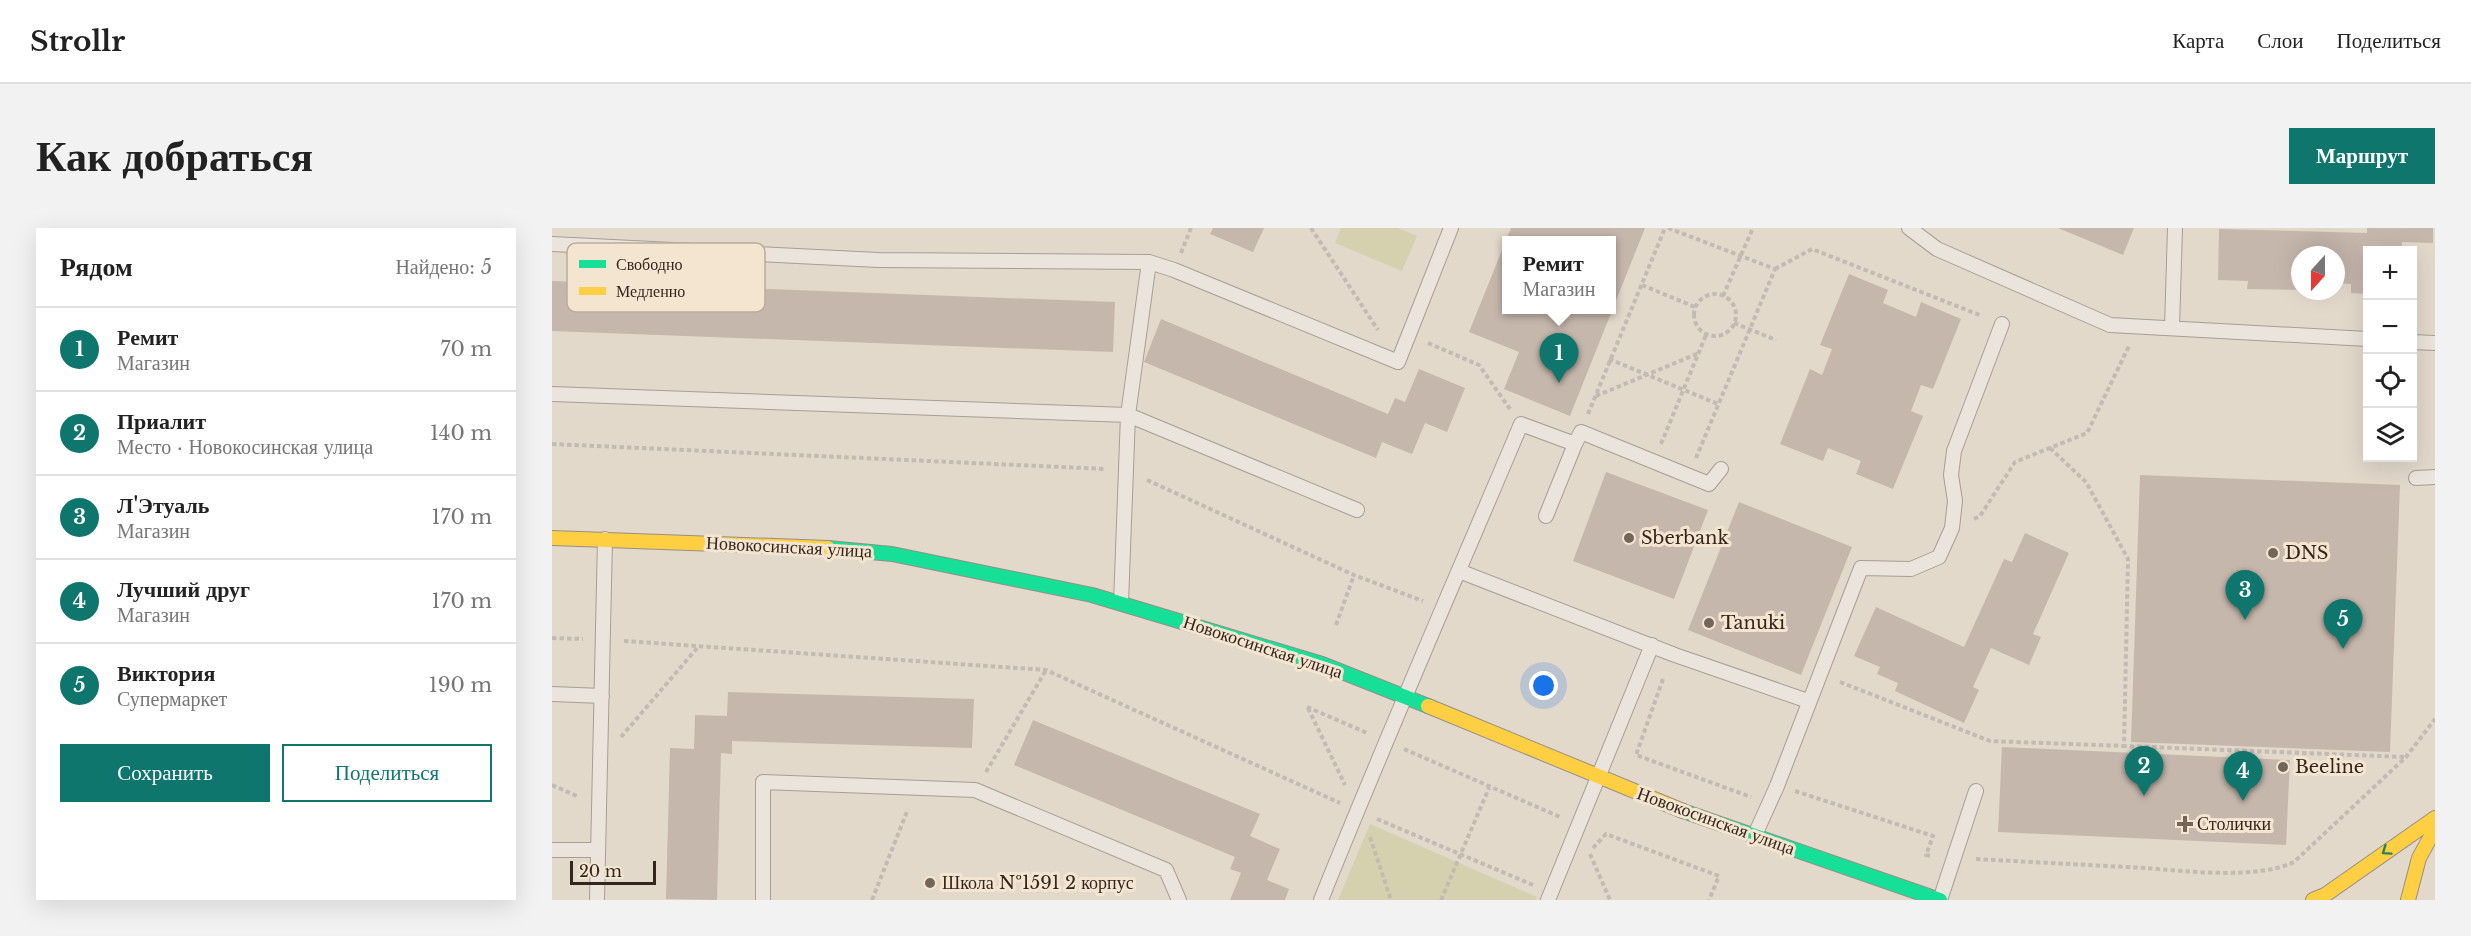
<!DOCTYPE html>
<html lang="ru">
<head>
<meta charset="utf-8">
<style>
	body { margin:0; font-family:"Libre Baskerville",serif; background:#f2f2f2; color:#222 }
	.controls { position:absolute; right:18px; top:18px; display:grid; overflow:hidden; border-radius:0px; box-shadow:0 6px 24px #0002 }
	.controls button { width:54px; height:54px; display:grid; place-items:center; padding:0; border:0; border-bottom:2px solid #e0e0e0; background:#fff; color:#222; font:30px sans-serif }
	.compass { position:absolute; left:1739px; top:18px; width:54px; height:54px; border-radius:50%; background:#fff; box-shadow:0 6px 24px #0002; rotate:201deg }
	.scale { position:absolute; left:18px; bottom:15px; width:86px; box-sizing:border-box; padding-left:6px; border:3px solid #35261d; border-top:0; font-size:16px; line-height:21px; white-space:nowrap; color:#35261d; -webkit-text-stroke:4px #f4e5d1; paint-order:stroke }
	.you { position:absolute; left:992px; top:458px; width:21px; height:21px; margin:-15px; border:4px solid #fff; border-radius:50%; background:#1a73e8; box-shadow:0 0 0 9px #1a73e833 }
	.badge { display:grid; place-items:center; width:39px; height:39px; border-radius:50%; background:#0f766e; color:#fff; font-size:20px; font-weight:700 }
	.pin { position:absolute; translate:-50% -50px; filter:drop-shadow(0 2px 3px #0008) }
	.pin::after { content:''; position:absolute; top:32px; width:21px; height:18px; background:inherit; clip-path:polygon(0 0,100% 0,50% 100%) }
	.popup { position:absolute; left:950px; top:8px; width:114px; height:78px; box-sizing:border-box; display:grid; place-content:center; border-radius:0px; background:#fff; filter:drop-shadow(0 2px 4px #0005); font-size:20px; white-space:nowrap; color:#767676 }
	.popup b { font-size:22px; color:#222 }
	.popup::after { content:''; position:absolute; left:50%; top:100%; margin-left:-12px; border:12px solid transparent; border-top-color:#fff }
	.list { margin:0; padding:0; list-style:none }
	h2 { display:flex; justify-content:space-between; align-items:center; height:78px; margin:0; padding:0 24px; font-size:26px }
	h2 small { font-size:20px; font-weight:400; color:#767676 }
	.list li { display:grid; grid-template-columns:39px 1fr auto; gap:18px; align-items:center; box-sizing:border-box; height:84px; padding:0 24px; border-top:2px solid #e0e0e0 }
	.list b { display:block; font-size:22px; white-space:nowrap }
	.list p { margin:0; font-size:20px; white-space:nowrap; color:#767676 }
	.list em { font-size:20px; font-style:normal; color:#767676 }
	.actions { display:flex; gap:12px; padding:18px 24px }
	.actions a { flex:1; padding:14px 0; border:2px solid #0f766e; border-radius:0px; text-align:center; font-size:21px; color:#0f766e }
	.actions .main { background:#0f766e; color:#fff }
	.icon { flex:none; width:33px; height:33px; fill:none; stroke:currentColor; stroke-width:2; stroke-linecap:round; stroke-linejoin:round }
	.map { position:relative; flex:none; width:1883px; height:672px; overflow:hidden; border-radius:0px }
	header { display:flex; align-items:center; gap:36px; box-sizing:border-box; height:84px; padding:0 30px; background:#fff; border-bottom:2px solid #e0e0e0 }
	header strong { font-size:28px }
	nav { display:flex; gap:33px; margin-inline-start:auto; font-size:21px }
	.intro { display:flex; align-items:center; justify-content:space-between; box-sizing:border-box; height:144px; padding:0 36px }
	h1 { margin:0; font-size:42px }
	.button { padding:15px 27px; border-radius:0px; background:#0f766e; color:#fff; font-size:21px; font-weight:700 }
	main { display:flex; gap:36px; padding:0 36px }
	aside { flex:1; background:#fff; border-radius:0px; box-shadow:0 6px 24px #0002 }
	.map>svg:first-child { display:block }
</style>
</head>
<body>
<header>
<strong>Strollr</strong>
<nav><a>Карта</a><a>Слои</a><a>Поделиться</a></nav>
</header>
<div class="intro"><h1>Как добраться</h1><a class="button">Маршрут</a></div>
<main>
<aside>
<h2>Рядом<small>Найдено: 5</small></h2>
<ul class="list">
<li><span class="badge">1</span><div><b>Ремит</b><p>Магазин</p></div><em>70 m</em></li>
<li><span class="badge">2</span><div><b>Приалит</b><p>Место · Новокосинская улица</p></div><em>140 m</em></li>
<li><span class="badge">3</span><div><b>Л'Этуаль</b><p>Магазин</p></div><em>170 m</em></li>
<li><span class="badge">4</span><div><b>Лучший друг</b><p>Магазин</p></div><em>170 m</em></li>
<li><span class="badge">5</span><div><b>Виктория</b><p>Супермаркет</p></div><em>190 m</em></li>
</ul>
<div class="actions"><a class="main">Сохранить</a><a>Поделиться</a></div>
</aside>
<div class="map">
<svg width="1883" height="672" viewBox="0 0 1883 672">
	<rect width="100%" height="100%" fill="#e2d9cb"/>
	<!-- green -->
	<path fill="#d5d0ae" d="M789 0H846L865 8 850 43 783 15Z
		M818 596 985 669 983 672H786Z"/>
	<!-- building -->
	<path fill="#c6b7ac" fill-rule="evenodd" d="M661 0H712L701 24 658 6Z
		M959 0H1093L1018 188 952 161 967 124 917 104ZM954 12H1060V82H954Z
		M1506 0H1582L1571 27Z
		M1815 0H1881V15L1850 14V22H1816L1815 66 1799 65V56L1784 55V27H1748V62L1695 61 1696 53 1666 52 1667 1 1815 5Z
		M1297 46 1336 62 1331 75 1364 89 1369 74 1409 91 1381 161 1369 157 1359 183 1371 188 1341 261 1304 246 1309 233 1276 220 1271 233 1228 216 1258 141 1270 147 1280 121 1268 117Z
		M0 53 563 74 561 124 0 103Z
		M609 91 836 186 843 170 853 174 867 141 913 160 895 204 873 195 860 226 830 214 824 230 592 134Z
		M1054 244 1156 282 1122 371 1021 333Z
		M1588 247 1848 257 1838 524 1579 514Z
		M1187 274 1300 319 1249 447 1136 402Z
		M1473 305 1517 325 1481 406 1489 409 1477 437 1439 420 1421 459 1427 462 1412 495 1343 463 1346 455 1325 446 1328 439 1302 428 1324 379 1412 419 1452 331 1460 334Z
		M176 464 422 471 420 520 180 513V526L169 525 165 672 114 671 118 520 142 521 143 487 175 488Z
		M481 492 708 586 698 608 728 621 715 652 737 661 733 672H678L689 645 678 641 683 629 462 537Z
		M1450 519 1738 532 1734 617 1446 604Z"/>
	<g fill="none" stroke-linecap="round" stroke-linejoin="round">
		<!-- lane casing -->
		<g stroke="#a79e94" stroke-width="16">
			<path id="lane" d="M1357 0 1385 21 1558 97 1816 111
				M0 16 326 32 597 34 622 42 846 134 899 0
				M1620 100 1623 0
				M1860 114 1883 115
				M0 166 576 187 805 282
				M1023 216 1029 204 1157 256 1169 241
				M1864 250 1883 249
				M907 343 1123 427 1256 473
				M569 375 576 187 597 34
				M0 466 50 468
				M1202 609 1225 558 1309 340 1359 341 1387 329 1400 300 1403 273 1399 247 1402 223 1450 96
				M0 622H46
				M45 672 53 311
				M211 672V554L423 562 614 642 627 672
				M769 672C833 512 902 355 969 196L1023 216 994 288
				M996 672 1100 417
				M1388 672 1424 563"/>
		</g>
		<!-- fast casing -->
		<g stroke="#978e85" stroke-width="16">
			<path id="fast" d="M276 320 340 326 540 367 770 436 876 478
				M1131 583 1388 672"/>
		</g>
		<!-- slow casing -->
		<g stroke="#978e85" stroke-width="16">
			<path id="slow" d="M0 310 276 320
				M876 478 1131 583
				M1761 672 1773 667 1883 590
				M1856 672 1867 630 1883 601"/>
		</g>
		<!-- path -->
		<path stroke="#c3bbb3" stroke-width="4" stroke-dasharray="4.5 3" stroke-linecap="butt" d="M759 0 826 102
			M1116 0 1223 41 1144 230
			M629 25 639 0
			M1223 41 1260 21 1430 88
			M1090 57 1143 79
			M1142 87a21 21 0 1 1 42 0a21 21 0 1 1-42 0Z
			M1171 68 1201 0
			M1182 95 1224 112
			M876 115 927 137 958 181
			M1057 131 1166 176
			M1044 168 1147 125
			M1036 186 1113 0
			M0 216 554 241
			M1109 216 1154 107
			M1498 220 1534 254 1576 331 1572 518 1853 529
			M595 252 802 347 871 373
			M1422 291 1428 288 1463 234 1535 205 1577 118
			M784 397 802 347
			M0 410 31 411
			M72 413 494 442 788 575
			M1111 451 1084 527 1199 569
			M1288 454 1438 513 1572 518
			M755 479 815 505
			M756 480 793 557
			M69 509 146 419
			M852 521 1008 589
			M434 544 494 442
			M0 557 27 569
			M1243 563 1381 608 1374 627 1380 628
			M825 591 981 657
			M818 609 839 672
			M1041 620 1054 606 1167 648 1157 672
			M1038 626 1058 672
			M1424 631C1480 634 1536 637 1593 640 1635 643 1704 652 1742 634L1854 529 1883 491
			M320 672 356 581
			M889 672 937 560"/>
		<!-- lane -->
		<use href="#lane" stroke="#eae4dc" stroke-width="14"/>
		<!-- fast -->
		<use href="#fast" stroke="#16e098" stroke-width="14"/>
		<!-- slow -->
		<use href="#slow" stroke="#ffcf43" stroke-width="14"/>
	</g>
	<!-- one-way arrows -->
	<defs><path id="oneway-chevron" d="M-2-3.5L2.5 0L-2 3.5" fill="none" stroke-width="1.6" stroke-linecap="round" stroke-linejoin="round" transform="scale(1.5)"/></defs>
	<use stroke="#26835a" href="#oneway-chevron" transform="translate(1834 623) rotate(145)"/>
	<!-- markers -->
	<g fill="#72655a" stroke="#f4e5d1" stroke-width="2">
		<circle cx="1077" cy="310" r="6"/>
		<circle cx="1721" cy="325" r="6"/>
		<circle cx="1157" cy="395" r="6"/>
		<circle cx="1731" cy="539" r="6"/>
		<path d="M1630 587h6v6h6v6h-6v6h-6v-6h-6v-6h6z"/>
		<circle cx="378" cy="655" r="6"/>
	</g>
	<g text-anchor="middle" stroke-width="6" stroke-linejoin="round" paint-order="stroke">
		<!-- poi labels -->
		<g font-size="18" fill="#35261d" stroke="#f4e5d1" text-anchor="start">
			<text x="1089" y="316">Sberbank</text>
			<text x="1733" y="331">DNS</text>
			<text x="1169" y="401">Tanuki</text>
			<text x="1743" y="545">Beeline</text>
			<text x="1645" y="602">Столички</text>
			<text x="390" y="661">Школа №1591 2 корпус</text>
		</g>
		<!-- street labels -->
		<g font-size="18" fill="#35261d" stroke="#f4e5d1">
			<text transform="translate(237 319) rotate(3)" y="6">Новокосинская улица</text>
			<text transform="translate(711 419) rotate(18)" y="6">Новокосинская улица</text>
			<text transform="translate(1164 593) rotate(20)" y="6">Новокосинская улица</text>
		</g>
	</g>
	<!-- legend -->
	<rect x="15" y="15" width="198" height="69" rx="9" fill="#f4e5d1" stroke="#bbac9b" stroke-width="1.5"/>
	<rect x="27" y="32" width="27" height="8" fill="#16e098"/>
	<rect x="27" y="59" width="27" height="8" fill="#ffcf43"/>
	<g font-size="16" fill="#35261d">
		<text x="64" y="42">Свободно</text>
		<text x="64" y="69">Медленно</text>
	</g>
</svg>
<div class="controls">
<button>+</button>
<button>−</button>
<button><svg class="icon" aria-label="locate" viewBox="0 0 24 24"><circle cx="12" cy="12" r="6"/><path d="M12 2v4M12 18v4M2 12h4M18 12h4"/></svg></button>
<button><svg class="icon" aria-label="layers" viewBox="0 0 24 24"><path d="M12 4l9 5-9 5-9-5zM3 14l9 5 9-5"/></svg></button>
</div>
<svg class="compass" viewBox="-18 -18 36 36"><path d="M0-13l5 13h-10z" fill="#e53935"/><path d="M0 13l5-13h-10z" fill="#767676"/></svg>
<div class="scale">20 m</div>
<div class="you"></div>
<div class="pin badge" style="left:1007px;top:155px">1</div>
<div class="popup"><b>Ремит</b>Магазин</div>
<div class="pin badge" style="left:1592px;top:568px">2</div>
<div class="pin badge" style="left:1693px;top:392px">3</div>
<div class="pin badge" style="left:1691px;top:573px">4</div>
<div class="pin badge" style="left:1791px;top:421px">5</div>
</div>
</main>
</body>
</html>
